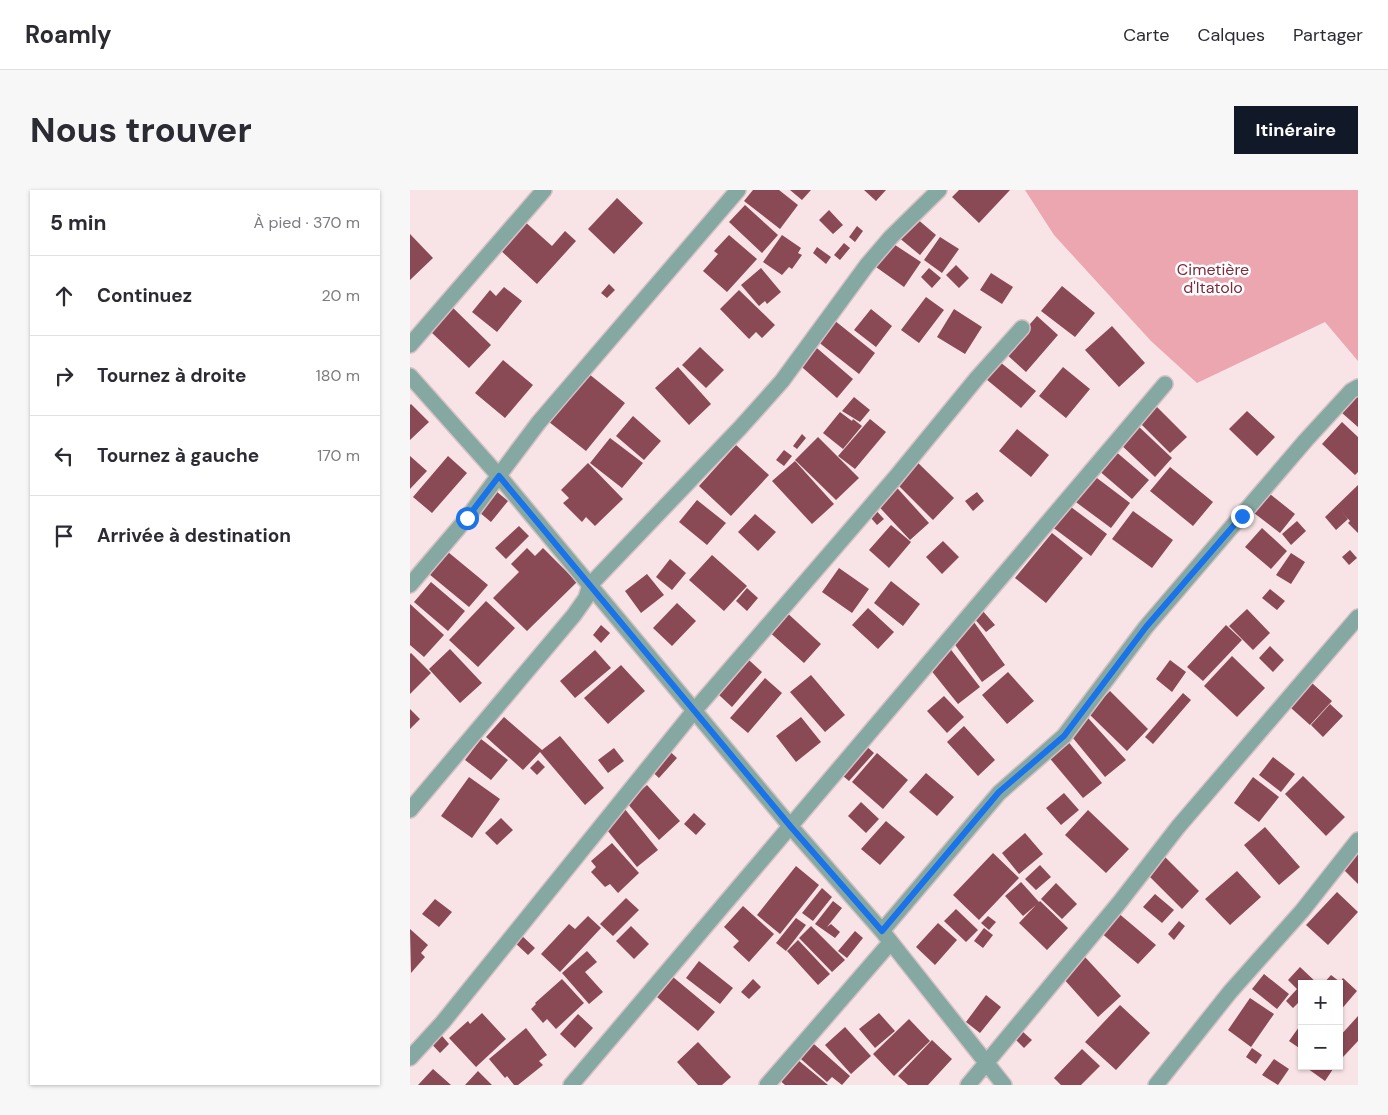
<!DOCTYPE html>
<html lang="fr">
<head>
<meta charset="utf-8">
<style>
	body { margin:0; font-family:"DM Sans",sans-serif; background:#f7f7f7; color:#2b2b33 }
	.controls { position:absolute; right:15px; bottom:15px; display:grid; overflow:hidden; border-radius:0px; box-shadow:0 1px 4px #0004 }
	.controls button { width:45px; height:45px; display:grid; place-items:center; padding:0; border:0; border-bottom:1px solid #e1e1e2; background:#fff; color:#2b2b33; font:25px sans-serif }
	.stop { position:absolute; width:15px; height:15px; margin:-11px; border:4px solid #1a73e8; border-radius:50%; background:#fff }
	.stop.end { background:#1a73e8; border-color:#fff; box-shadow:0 1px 5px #0008 }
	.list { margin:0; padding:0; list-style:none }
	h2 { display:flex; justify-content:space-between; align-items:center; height:65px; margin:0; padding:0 20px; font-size:21px }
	h2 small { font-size:16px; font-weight:400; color:#7c7c81 }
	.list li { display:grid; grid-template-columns:32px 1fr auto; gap:15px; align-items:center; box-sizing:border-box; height:80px; padding:0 20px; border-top:1px solid #e1e1e2 }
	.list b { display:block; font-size:19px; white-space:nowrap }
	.list em { font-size:16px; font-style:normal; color:#7c7c81 }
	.icon { flex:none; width:28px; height:28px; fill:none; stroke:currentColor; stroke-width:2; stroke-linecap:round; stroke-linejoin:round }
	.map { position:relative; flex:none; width:948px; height:895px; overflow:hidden; border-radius:0px }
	header { display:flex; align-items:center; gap:30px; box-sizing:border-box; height:70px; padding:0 25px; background:#fff; border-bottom:1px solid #e1e1e2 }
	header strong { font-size:24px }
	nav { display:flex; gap:28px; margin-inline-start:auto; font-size:18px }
	.intro { display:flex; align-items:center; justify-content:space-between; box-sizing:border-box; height:120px; padding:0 30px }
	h1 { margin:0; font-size:35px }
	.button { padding:12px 22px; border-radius:0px; background:#111827; color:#fff; font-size:18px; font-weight:700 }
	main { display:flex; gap:30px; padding:0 30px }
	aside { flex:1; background:#fff; border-radius:0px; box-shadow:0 1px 4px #0004 }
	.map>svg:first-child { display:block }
</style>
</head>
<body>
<header>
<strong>Roamly</strong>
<nav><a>Carte</a><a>Calques</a><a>Partager</a></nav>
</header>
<div class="intro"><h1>Nous trouver</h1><a class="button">Itinéraire</a></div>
<main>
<aside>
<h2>5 min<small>À pied · 370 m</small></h2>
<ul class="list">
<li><svg class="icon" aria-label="ahead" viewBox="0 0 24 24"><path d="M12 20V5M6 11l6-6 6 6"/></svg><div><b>Continuez</b></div><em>20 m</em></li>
<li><svg class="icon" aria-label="right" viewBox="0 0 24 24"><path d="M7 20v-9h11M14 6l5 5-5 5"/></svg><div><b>Tournez à droite</b></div><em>180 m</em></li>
<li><svg class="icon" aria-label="left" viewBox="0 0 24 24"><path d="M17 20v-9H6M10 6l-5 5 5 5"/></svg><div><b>Tournez à gauche</b></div><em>170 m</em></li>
<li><svg class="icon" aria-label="arrive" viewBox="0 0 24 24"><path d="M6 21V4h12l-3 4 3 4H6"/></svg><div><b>Arrivée à destination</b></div></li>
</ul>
</aside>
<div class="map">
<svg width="948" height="895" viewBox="0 0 948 895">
	<rect width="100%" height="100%" fill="#f8e3e6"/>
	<!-- green -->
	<path fill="#eba6b0" d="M615 0H948V171L915 132 787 193 741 151 644 45Z"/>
	<!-- building -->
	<path fill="#894a55" d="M343 0H369L388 15 370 39 334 11Z
		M380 0H401L392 10Z
		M454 0H476L466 11Z
		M549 0H600L569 33 542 7Z
		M207 8 233 33 204 64 178 39Z
		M335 15 368 45 352 63 319 32Z
		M419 20 433 35 423 44 409 30Z
		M499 22 526 45 510 65 482 42Z
		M113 30 142 56 155 41 166 51 127 94 88 58Z
		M447 36 453 41 445 52 439 47Z
		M0 44 23 68 0 90Z
		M319 45 347 69 317 102 293 81 308 64 304 61Z
		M372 45 391 58 388 63 392 65 382 79 379 77 372 85 353 72Z
		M530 47 549 59 532 83 514 70Z
		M434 53 440 58 430 70 424 65Z
		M482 53 511 72 494 97 466 77Z
		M407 57 421 67 416 74 403 63Z
		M546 75 559 88 549 98 536 85Z
		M351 78 371 102 357 114 355 111 349 116 331 95Z
		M519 78 531 88 522 98 511 87Z
		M581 83 603 97 592 114 570 100Z
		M199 94 205 100 197 108 191 103Z
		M652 96 685 123 665 147 631 121Z
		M94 97 112 111 87 142 62 122 80 100 86 106Z
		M329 100 365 135 352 148 346 142 339 149 310 119Z
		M516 107 534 120 509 153 491 140Z
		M38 113 81 155 59 178 21 142 29 134 23 128Z
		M461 119 482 136 466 157 444 140Z
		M544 119 572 137 555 164 527 147Z
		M419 126 465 163 449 184 402 147Z
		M627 126 648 145 616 182 595 163Z
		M702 136 735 173 709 197 675 160Z
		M401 153 443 189 427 208 385 171Z
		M290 157 314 180 296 198 272 175Z
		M93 170 123 195 95 228 65 203Z
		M590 172 626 201 611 218 576 189Z
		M268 177 301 214 279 235 245 198Z
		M653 177 680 199 656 228 629 206Z
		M174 180 215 213 176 261 134 228Z
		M948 205V237L932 223Z
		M444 207 460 220 450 232 432 221Z
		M740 210 777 247 760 263 723 226Z
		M1 214 19 232 0 250V215Z
		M837 221 865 247 847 266 819 239Z
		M430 222 442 231 443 229 452 236 433 259 413 243Z
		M223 226 251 251 234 270 206 246Z
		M460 229 476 242 445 279 428 266Z
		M932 232 948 247V282L945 285 912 254Z
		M726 234 762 268 745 287 708 252Z
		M607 239 639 265 621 287 589 261Z
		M392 244 396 248 387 259 383 256Z
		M408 247 449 288 426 310 385 270Z
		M200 248 233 273 212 298 180 273Z
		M326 255 359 285 321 326 289 296Z
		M374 260 382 266 374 276 366 270Z
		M704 260 739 290 722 309 687 279Z
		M500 265 544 308 523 330 479 286Z
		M0 266 17 281 0 299Z
		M38 266 57 283 22 323 3 307Z
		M385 271 424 314 402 334 362 291Z
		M178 273 213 309 185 336 176 327 172 332 153 313 159 308 151 300Z
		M760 277 803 312 783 336 740 301Z
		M675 279 720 313 701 338 655 304Z
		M479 289 519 333 500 350 460 307Z
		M948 295V343L938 333 940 331 929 319 938 329 926 340 915 327Z
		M80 296 98 311 81 332 63 317Z
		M567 302 574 311 563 321 555 311Z
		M860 304 885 324 870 343 844 323Z
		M649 308 697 344 681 366 633 330Z
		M287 310 316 333 297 355 269 332Z
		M461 315 474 329 467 335 455 321Z
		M723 321 763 350 742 378 702 349Z
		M345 324 366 342 348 361 328 342Z
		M887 331 896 341 881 355 872 344Z
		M481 335 501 352 479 378 459 360Z
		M109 336 119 346 96 369 85 358Z
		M852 338 877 361 861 379 835 357Z
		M642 343 673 368 636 413 605 388Z
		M533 351 549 367 532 384 516 367Z
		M117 358 125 366 133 358 167 392 117 441 83 408 109 382 101 374Z
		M940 360 947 368 939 375 932 367Z
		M38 362 78 395 59 417 19 384Z
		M881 363 895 372 881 394 866 385Z
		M302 365 337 396 314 421 279 390Z
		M260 369 276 383 262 400 246 387Z
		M429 378 459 399 442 423 412 402Z
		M237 384 254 405 231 423 215 401Z
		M481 391 510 414 493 436 464 413Z
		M21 392 55 421 38 441 4 412Z
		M337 398 348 408 337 421 326 411Z
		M860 399 875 411 867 420 852 408Z
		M76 411 105 438 68 477 39 450Z
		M267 413 286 431 262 456 243 438Z
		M0 414 34 445 14 467 0 455Z
		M458 418 484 442 468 459 442 435Z
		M837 419 860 443 843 460 819 436Z
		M374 420 411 454 394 473 356 439Z
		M572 420 585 435 576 442 563 427Z
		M561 428 595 475 572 492 538 445Z
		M191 435 200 443 191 453 183 445Z
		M816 435 832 450 793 491 777 477Z
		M535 452 570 497 548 514 512 469Z
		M860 456 874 470 863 482 849 468Z
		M40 459 72 493 50 513 19 479Z
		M185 460 201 478 165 508 150 491Z
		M329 461 352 482 322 517 309 505 327 484 316 475Z
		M1 463 21 483 0 504V464Z
		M822 466 855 498 827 527 794 496Z
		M760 470 776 482 762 502 746 489Z
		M211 475 235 501 198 534 174 508Z
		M598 482 624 511 597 534 572 505Z
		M401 485 435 525 415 542 380 502Z
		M893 485 922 511 900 535 871 509Z
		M355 488 372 503 338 543 320 528Z
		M700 501 738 539 717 561 678 523Z
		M773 503 781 510 743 554 735 547Z
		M534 506 554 527 537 543 517 521Z
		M920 514 933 526 913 547 901 535Z
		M0 519 10 529 0 539Z
		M670 519 716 570 695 587 658 542Z
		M94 527 132 560 150 546 194 598 175 615 130 562 113 580 76 547Z
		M391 527 411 552 386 572 366 546Z
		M554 536 585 570 568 586 537 552Z
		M71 549 98 570 81 590 55 570Z
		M656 549 692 593 673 608 637 565Z
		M452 552 464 563 439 591 427 581Z
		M253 555 267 568 249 588 235 575Z
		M204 558 214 571 198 583 188 570Z
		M467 563 498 590 473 619 442 592Z
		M863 567 885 584 871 602 849 585Z
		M128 570 135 577 127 585 120 578Z
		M516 583 544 607 527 626 499 602Z
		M893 586 935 627 916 646 875 604Z
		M59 587 90 609 62 648 31 626Z
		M843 587 869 607 849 632 824 613Z
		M237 595 270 631 249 650 217 613Z
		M654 603 669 620 651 635 636 618Z
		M451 612 469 629 456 643 438 626Z
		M214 618 248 660 227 677 193 635Z
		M678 620 719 659 696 683 655 645Z
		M284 623 296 634 286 645 274 634Z
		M91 628 103 640 87 655 75 643Z
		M476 631 495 647 470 675 451 659Z
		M855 637 890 677 869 695 834 655Z
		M615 643 633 664 609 684 592 663Z
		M202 653 229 683 208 703 200 694 195 697 181 682 186 677 181 671Z
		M748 660 789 701 772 719 731 678Z
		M948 660V694L931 677Z
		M583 663 609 688 569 730 543 705Z
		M630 675 641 687 626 700 615 689Z
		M386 676 409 695 370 744 347 725Z
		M827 681 851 707 820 735 795 709Z
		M611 692 629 712 630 711 658 738 637 760 609 733 626 715 613 726 595 706Z
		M646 693 667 714 652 729 631 709Z
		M412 698 422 707 403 731 392 723Z
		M927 702 948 722 918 755 896 735Z
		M745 704 764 720 752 733 733 717Z
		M216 708 229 720 203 746 190 734Z
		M25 709 42 722 29 737 12 724Z
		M423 711 432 718 417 737 421 734 430 742 425 748 405 734Z
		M333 716 364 744 339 772 323 757 329 751 314 737Z
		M546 719 568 740 556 752 534 731Z
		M707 722 746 755 728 774 690 742Z
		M178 726 191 738 150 782 131 764 159 734 165 739Z
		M578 726 586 732 579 740 571 733Z
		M386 728 396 735 376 761 366 753Z
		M769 731 775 736 764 750 758 744Z
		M528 733 547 750 525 775 506 757Z
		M221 736 239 754 224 769 206 751Z
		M401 736 435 770 422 782 389 748Z
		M574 738 583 745 573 758 564 751Z
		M0 739 18 755 11 763 15 767 1 783Z
		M445 741 453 748 437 768 428 761Z
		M110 744 125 758 118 765 103 751Z
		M388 750 420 784 408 795 377 761Z
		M177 761 187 772 175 782 193 802 179 814 152 783Z
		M675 767 711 806 688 827 652 787Z
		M289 771 323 798 310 814 276 788Z
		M890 777 908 794H892V809L883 818 876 811 887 799 878 790Z
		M854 784 879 804 867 819 842 799Z
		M921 785 930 792 933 788 947 801 929 822V794H913Z
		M263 787 305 822 288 841 247 807Z
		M152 789 174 813 146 839 137 829 133 833 121 819 126 814 125 813Z
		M343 789 351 797 339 809 331 802Z
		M576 805 591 817 570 843 556 832Z
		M840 808 864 824 841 857 818 840Z
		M710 815 740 843 706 880 675 852Z
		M72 823 96 849 66 877 39 848 58 831 60 834Z
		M469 823 485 841 465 858 449 839Z
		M168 824 183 838 165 858 150 844Z
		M948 826V851L933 867 929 864V847Z
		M499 829 520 851 484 886 463 864Z
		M435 837 461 866 441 884 415 855Z
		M889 837 892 839V860L879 851Z
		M116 838 137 865 129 871 133 875 108 895H104L97 886 95 888 79 869Z
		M26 839 39 854 30 863 16 848Z
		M612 841 622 850 614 858 604 848Z
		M396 847 440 886 432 895 422 887 417 892 383 862Z
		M522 850 542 869 518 895H498L488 886Z
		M288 852 321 887 312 895H288L267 872Z
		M842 858 852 865 846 874 836 867Z
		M672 859 690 876 671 895H651L644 888Z
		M382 865 418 895H375L365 886Z
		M864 869 879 879 868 895 852 885Z
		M894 876H925L915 891Z
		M23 879 41 895H8Z
		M68 881 82 895H55Z"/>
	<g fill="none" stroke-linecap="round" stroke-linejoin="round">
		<!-- minor casing -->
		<g stroke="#d4c1c4" stroke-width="18">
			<path id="minor" d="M0 155 134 0
				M0 186 89 286 381 637 472 741 594 895
				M0 395 57 328 129 232 328 0
				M0 620 164 425 176 408 180 395 330 238 372 191 457 75 481 47 529 0
				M472 741 589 603 654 546 736 437 896 250 941 201 948 197
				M0 868 33 832 284 521 485 288 567 188 612 138
				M161 895 755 194
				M357 895 480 753
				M558 895 709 713 768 637 948 427
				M746 895 820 802 892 721 948 650"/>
		</g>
		<!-- minor -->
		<use href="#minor" stroke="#85a8a2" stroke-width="15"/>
	</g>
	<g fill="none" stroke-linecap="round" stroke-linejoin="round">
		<!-- route -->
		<path stroke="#1a73e8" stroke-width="6" d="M57 328 89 286 381 637 472 741 589 602 654 546 736 437 832 326"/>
	</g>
	<g text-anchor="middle" stroke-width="5" stroke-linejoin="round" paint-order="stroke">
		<!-- park labels -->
		<g font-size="16" fill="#7e2b3e" stroke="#fff">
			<text x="803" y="85">Cimetière<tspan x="803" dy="18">d'Itatolo</tspan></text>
		</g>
	</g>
</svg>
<div class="controls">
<button>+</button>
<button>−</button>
</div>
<div class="stop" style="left:57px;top:328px"></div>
<div class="stop end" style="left:832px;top:326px"></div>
</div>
</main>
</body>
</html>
